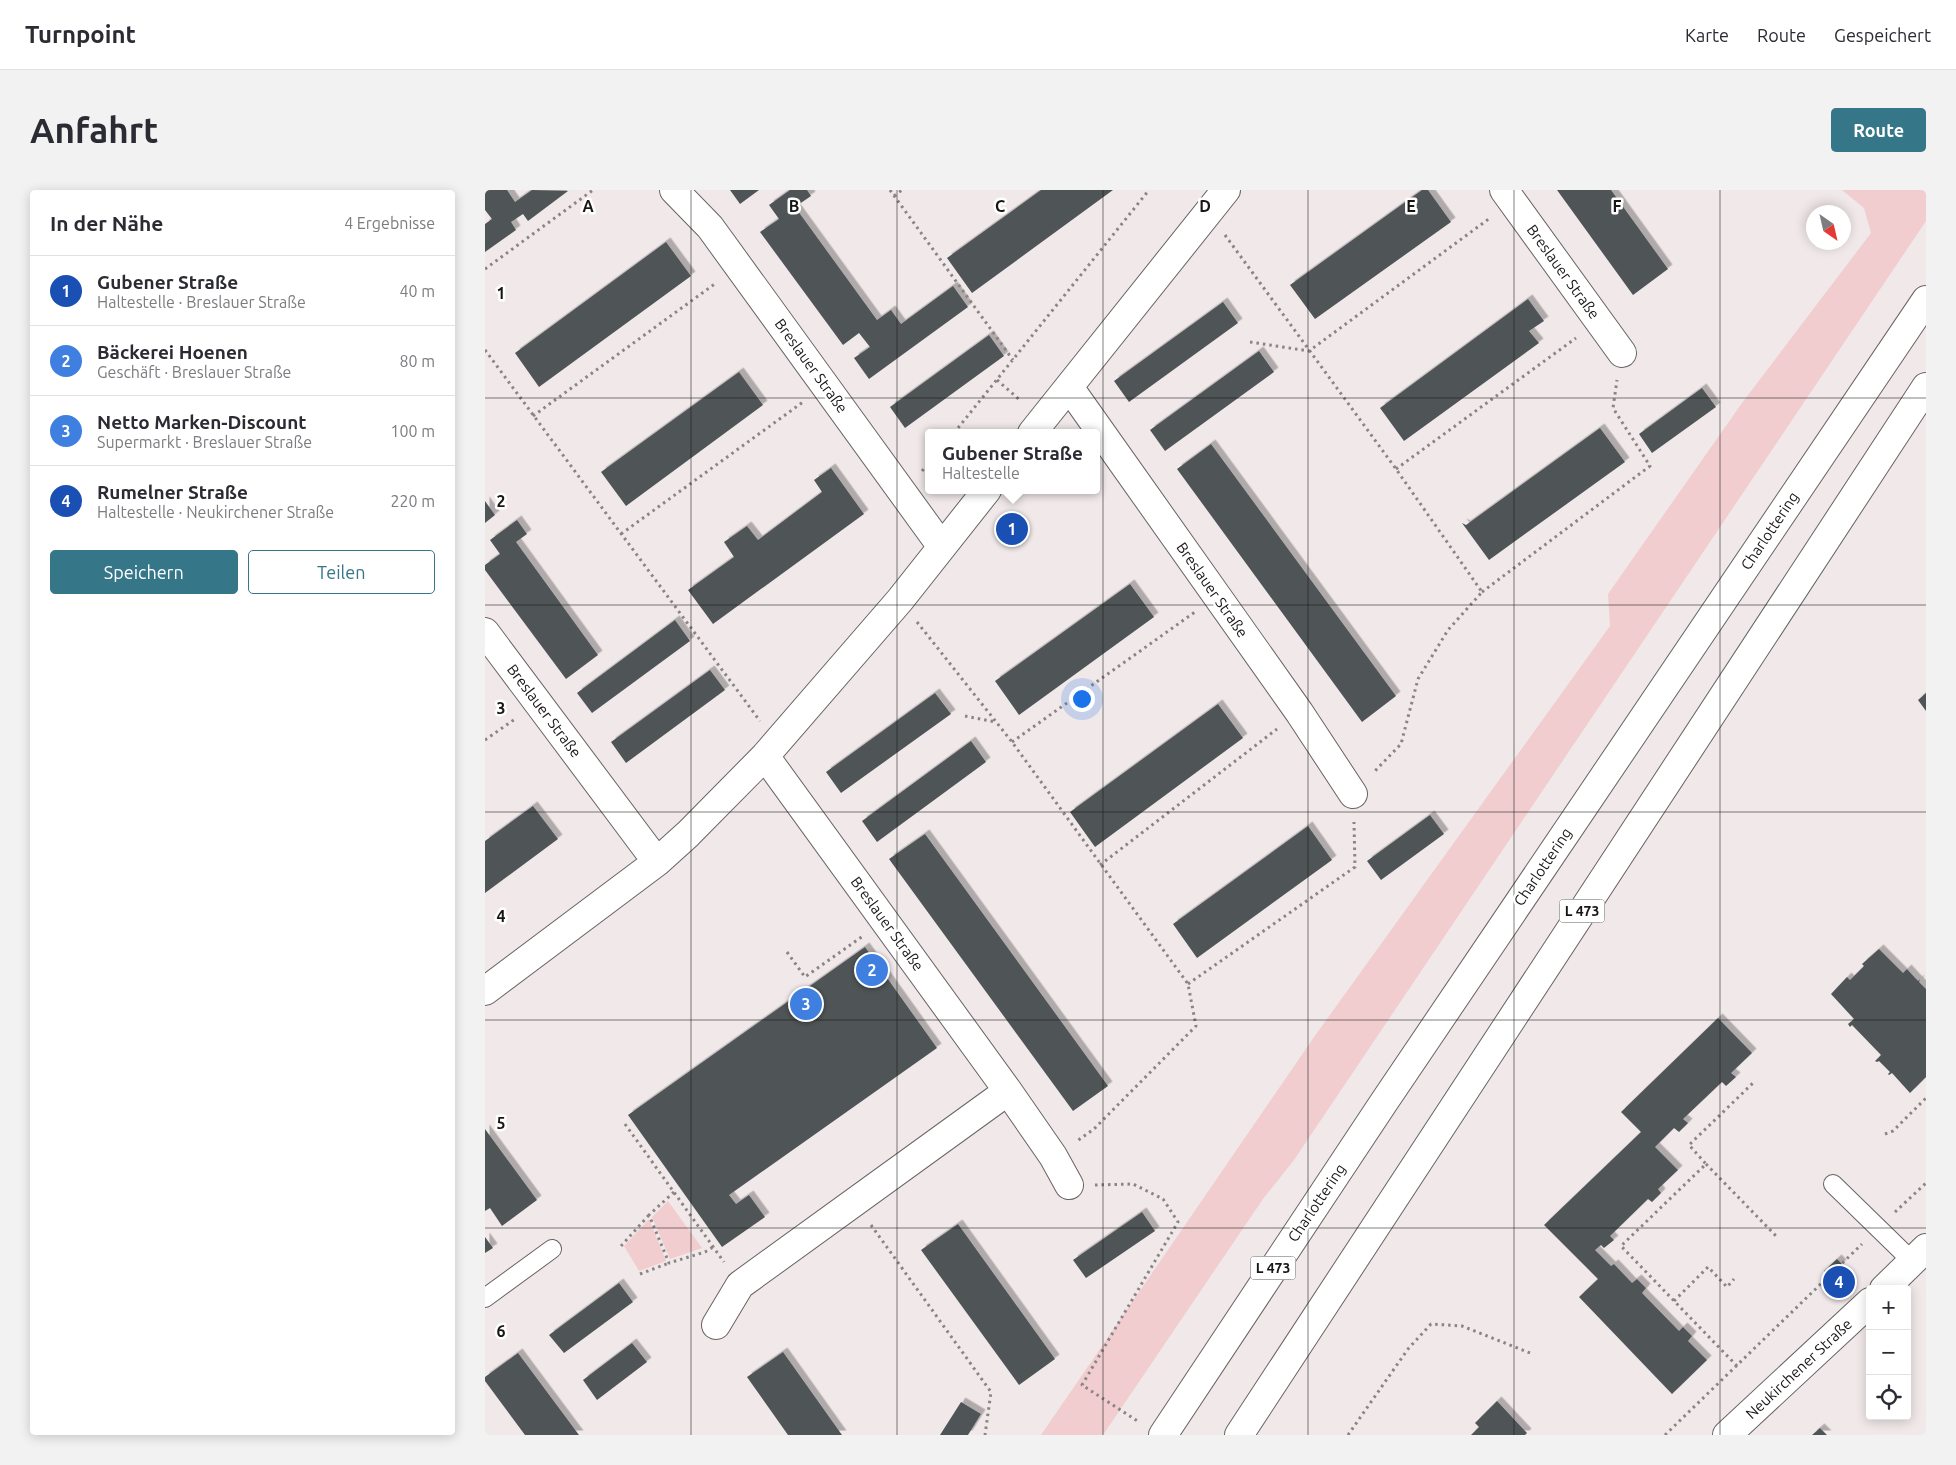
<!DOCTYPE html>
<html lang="de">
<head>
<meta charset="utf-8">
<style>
	body { margin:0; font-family:Ubuntu,sans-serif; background:#f2f2f3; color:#2b2b33 }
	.controls { position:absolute; right:15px; bottom:15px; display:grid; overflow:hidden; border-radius:5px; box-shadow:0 2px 12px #0003 }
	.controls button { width:45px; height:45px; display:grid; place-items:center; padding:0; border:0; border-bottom:1px solid #e1e1e2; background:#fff; color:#2b2b33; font:25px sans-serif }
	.compass { position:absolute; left:1321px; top:15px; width:45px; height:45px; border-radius:50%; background:#fff; box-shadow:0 2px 12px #0003; rotate:146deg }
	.you { position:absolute; left:596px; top:508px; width:18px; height:18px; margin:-12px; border:4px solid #fff; border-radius:50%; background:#1a73e8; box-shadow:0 0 0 8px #1a73e833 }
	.badge { display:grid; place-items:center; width:32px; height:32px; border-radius:50%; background:#357789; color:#fff; font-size:16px; font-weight:700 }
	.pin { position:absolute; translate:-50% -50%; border:2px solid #fff; box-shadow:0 1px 5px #0006 }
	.popup { position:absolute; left:440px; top:239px; width:175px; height:65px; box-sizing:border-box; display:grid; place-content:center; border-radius:5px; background:#fff; filter:drop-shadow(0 1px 4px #0005); font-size:16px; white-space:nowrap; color:#7c7c81 }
	.popup b { font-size:19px; color:#2b2b33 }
	.popup::after { content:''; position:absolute; left:50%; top:100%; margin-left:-10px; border:10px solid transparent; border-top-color:#fff }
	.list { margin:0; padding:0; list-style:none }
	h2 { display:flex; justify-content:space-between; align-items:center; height:65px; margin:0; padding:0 20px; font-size:21px }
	h2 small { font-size:16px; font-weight:400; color:#7c7c81 }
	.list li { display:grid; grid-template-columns:32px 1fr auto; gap:15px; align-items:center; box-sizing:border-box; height:70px; padding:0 20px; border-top:1px solid #e1e1e2 }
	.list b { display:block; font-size:19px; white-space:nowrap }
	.list p { margin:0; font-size:16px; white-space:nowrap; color:#7c7c81 }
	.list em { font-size:16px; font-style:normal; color:#7c7c81 }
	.actions { display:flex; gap:10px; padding:15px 20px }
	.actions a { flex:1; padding:11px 0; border:1px solid #357789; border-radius:5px; text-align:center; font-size:18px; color:#357789 }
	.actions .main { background:#357789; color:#fff }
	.icon { flex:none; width:28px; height:28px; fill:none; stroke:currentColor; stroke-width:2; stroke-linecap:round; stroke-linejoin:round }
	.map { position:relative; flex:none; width:1441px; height:1245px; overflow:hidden; border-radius:5px }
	header { display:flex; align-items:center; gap:30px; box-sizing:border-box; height:70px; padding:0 25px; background:#fff; border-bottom:1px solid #e1e1e2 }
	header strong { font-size:24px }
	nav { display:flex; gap:28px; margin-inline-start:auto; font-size:18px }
	.intro { display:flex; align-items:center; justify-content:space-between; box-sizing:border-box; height:120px; padding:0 30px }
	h1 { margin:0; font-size:35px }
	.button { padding:12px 22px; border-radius:5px; background:#357789; color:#fff; font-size:18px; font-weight:700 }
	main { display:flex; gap:30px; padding:0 30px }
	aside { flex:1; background:#fff; border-radius:5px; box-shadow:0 2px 12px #0003 }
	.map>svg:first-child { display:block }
</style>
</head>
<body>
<header>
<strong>Turnpoint</strong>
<nav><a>Karte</a><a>Route</a><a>Gespeichert</a></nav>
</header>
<div class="intro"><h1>Anfahrt</h1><a class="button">Route</a></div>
<main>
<aside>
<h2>In der Nähe<small>4 Ergebnisse</small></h2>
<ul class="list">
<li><span class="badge" style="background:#1a4fb4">1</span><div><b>Gubener Straße</b><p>Haltestelle · Breslauer Straße</p></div><em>40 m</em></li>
<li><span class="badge" style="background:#3f7fe0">2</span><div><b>Bäckerei Hoenen</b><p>Geschäft · Breslauer Straße</p></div><em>80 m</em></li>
<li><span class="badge" style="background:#3f7fe0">3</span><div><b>Netto Marken-Discount</b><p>Supermarkt · Breslauer Straße</p></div><em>100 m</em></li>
<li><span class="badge" style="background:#1a4fb4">4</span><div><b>Rumelner Straße</b><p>Haltestelle · Neukirchener Straße</p></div><em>220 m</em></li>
</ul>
<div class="actions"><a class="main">Speichern</a><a>Teilen</a></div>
</aside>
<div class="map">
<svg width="1441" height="1245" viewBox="0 0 1441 1245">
	<defs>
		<filter id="shadow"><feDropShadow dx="4.5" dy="-4.5" stdDeviation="0" flood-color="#0004"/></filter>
	</defs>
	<rect width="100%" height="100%" fill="#f0e8e9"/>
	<!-- green -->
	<path fill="#f2cdcf" d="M1357 0H1441V31L809 970 778 1009 618 1245H556L829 847 1125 436 1123 404 1257 213 1386 43 1379 18Z
		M183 1011 217 1058 185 1069 167 1027Z
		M164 1029 181 1071 154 1081 139 1056Z"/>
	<!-- building -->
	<path fill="#4f5557" filter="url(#shadow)" d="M0 0H22L30 12 47 0 83 1 43 31 38 24 26 32 31 40 0 62V34L7 29 0 20Z
		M245 0H274L255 14Z
		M305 0H322L326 6 310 17 392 130 406 120 416 134 468 96 483 117 384 189 369 168 385 157 374 143 358 155 275 42 294 29 284 15Z
		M556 0H628L487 103 462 68Z
		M937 0H943L966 32 830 129 805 95Z
		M1072 0H1126L1183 79 1148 105Z
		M181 52 206 86 54 197 30 163Z
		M1043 109 1059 131 1044 141 1054 153 919 251 895 218Z
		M738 112 753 133 644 212 629 191Z
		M504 145 519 166 420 238 405 217Z
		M774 161 789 182 680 261 665 240Z
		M254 182 278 215 141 316 116 282Z
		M1217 198 1231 217 1167 263 1154 244Z
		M1115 238 1140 272 1004 370 977 333 981 335Z
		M726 254 911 506 877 532 692 279Z
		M346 278 379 324 228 434 203 400 249 367 239 352 262 336 273 350 337 302 329 290Z
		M0 311 10 325 0 333Z
		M32 330 42 344 31 352 113 465 81 489 0 380V375L15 364 5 350Z
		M645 394 669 427 534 525 510 491Z
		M190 430 205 451 107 523 92 503Z
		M225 480 240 500 141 573 126 552Z
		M450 503 466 524 356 603 341 582Z
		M1441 503V521L1433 510Z
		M733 514 758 548 610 657 585 622Z
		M486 551 501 572 392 652 377 631Z
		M48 616 73 649 0 703V651Z
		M945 625 959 644 896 690 882 671Z
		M823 636 847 670 712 768 688 734Z
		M440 644 623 896 588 921 404 669Z
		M380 757 452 858 244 1005 251 1014 264 1005 280 1027 237 1057 143 925Z
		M1394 759 1418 783 1422 779 1433 791 1435 789 1434 792 1441 799V887L1425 903 1407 883 1404 885 1403 884 1405 882 1394 871 1392 872 1390 871 1396 865 1367 835 1365 837 1363 834 1369 829 1346 804 1362 787 1365 790 1379 776 1377 774Z
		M1233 828 1267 863 1246 883 1251 887 1241 896 1237 892 1198 929 1203 933 1194 942 1189 938 1170 957 1193 980 1173 999 1176 1003 1167 1012 1163 1009 1125 1046 1129 1050 1119 1058 1116 1055 1110 1060 1126 1076 1129 1074 1147 1093 1152 1089 1161 1098 1157 1103 1194 1141 1198 1137 1207 1146 1203 1151 1222 1170 1187 1204 1094 1107 1113 1089 1059 1035 1156 942 1136 922Z
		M0 939 52 1010 17 1036 5 1018 0 1021Z
		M657 1022 670 1041 601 1088 588 1070Z
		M473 1034 570 1169 534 1195 436 1060Z
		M0 1047 8 1058 0 1063Z
		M1352 1069 1357 1074 1344 1086 1339 1081Z
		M134 1093 148 1112 79 1163 64 1145Z
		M147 1153 162 1172 112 1210 98 1190Z
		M298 1162 357 1245H303L262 1187Z
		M33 1163 94 1245H40L0 1191V1187Z
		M1012 1211 1042 1243 1040 1245H986L994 1237 990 1233Z
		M476 1212 496 1224 483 1245H455Z
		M1335 1238 1342 1245H1327Z"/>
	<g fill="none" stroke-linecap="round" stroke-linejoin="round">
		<!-- service casing -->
		<g stroke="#696363" stroke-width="20">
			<path id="service" d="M1348 994 1427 1071
				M0 1108 67 1059"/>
		</g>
		<!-- minor casing -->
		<g stroke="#696363" stroke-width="30">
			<path id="minor" d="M189 0 225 37 457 357
				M1019 0 1137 163
				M584 197 814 522 868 604
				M547 243 741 0
				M0 442 172 672
				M280 566 523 901 568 966 584 995
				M0 801 172 672 203 644 280 566 415 410 502 300
				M1399 1099 1441 1058
				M231 1135 255 1095 523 901
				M1242 1245 1385 1112"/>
		</g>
		<!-- trunk casing -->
		<g stroke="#696363" stroke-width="30">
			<path id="trunk" d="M678 1245 899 912 1441 110
				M754 1245 1441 197"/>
		</g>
		<!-- path -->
		<path stroke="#8a8485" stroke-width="3" stroke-dasharray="2.5 4" stroke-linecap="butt" d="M405 0 528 170
			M409 6 417 0
			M740 45 911 279 997 402 963 440 933 489 916 554 888 583
			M0 79 108 0
			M765 152 824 161 1005 28
			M0 160 275 531
			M512 190 536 211
			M48 226 231 93
			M469 243 664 0
			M911 279 1091 148
			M437 281 443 274
			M136 344 318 212
			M997 402 1165 276 1128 218 1132 190
			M432 432 527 552 703 794 711 836 609 939 592 951
			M480 526 511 532
			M0 550 30 529
			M527 552 710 422
			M615 675 792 539
			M302 762 320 787 378 746
			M703 794 870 677 869 632
			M140 934 239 1072
			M1400 944 1408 941 1441 908
			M1221 974 1292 1047
			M610 995 648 994 678 1009 693 1032 597 1195 654 1232
			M189 1002 164 1025 184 1073 220 1062 228 1057
			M1410 1022 1441 993
			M386 1035 506 1202 500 1245
			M136 1056 164 1025
			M155 1084 184 1073
			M1189 1111 1223 1077 1242 1097 1249 1089
			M1252 1176 1136 1056 1221 974 1204 955 1268 893
			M863 1245 923 1159 946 1134 977 1136 1045 1163
			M1180 1245 1377 1054"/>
		<!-- service -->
		<use href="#service" stroke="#fff" stroke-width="18"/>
		<!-- minor -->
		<use href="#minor" stroke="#fff" stroke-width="28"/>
		<!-- trunk -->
		<use href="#trunk" stroke="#fff" stroke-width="28"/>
	</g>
	<!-- grid -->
	<path fill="none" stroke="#181515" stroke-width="1" stroke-opacity="0.55" d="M206 0V1245M412 0V1245M618 0V1245M823 0V1245M1029 0V1245M1235 0V1245M0 208H1441M0 415H1441M0 622H1441M0 830H1441M0 1038H1441"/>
	<g text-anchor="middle" stroke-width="5" stroke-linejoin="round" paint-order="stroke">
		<!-- shield labels -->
		<g fill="#fff" stroke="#5d5b5b" stroke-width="1">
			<rect x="1074.5" y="709.5" width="45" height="23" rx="4"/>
			<rect x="765.5" y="1066.5" width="45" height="23" rx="4"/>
		</g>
		<g font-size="14" font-weight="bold" fill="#181515">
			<text x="1097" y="726">L 473</text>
			<text x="788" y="1083">L 473</text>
		</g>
		<!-- street labels -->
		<g font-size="15" fill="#181515" stroke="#fff">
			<text transform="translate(1078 82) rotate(54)" y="5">Breslauer Straße</text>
			<text transform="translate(326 176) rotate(54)" y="5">Breslauer Straße</text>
			<text transform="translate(1285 341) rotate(-56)" y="5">Charlottering</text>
			<text transform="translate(727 400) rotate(55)" y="5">Breslauer Straße</text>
			<text transform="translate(59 521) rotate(53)" y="5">Breslauer Straße</text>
			<text transform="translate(1058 677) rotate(-56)" y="5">Charlottering</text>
			<text transform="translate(402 734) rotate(54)" y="5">Breslauer Straße</text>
			<text transform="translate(832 1013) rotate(-56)" y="5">Charlottering</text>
			<text transform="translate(1314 1179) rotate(-43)" y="5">Neukirchener Straße</text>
		</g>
	</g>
	<g font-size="16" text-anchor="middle" font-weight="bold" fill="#181515" stroke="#fff" stroke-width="5" stroke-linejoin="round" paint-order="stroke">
		<text x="103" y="22">A</text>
		<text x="309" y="22">B</text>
		<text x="515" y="22">C</text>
		<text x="720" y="22">D</text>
		<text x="926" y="22">E</text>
		<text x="1132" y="22">F</text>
		<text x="16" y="109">1</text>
		<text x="16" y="317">2</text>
		<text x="16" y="524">3</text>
		<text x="16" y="732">4</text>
		<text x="16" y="939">5</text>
		<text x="16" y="1147">6</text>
	</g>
</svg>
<div class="controls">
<button>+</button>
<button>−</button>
<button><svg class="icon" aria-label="locate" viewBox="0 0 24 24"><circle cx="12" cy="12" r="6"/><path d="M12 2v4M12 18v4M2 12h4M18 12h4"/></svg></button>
</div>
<svg class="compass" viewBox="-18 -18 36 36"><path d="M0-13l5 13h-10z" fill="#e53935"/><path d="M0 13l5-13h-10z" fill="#7c7c81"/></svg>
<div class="you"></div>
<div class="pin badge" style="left:527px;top:339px;background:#1a4fb4">1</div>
<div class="popup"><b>Gubener Straße</b>Haltestelle</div>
<div class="pin badge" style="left:387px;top:780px;background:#3f7fe0">2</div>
<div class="pin badge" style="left:321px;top:814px;background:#3f7fe0">3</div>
<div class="pin badge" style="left:1354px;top:1092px;background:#1a4fb4">4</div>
</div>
</main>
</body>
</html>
